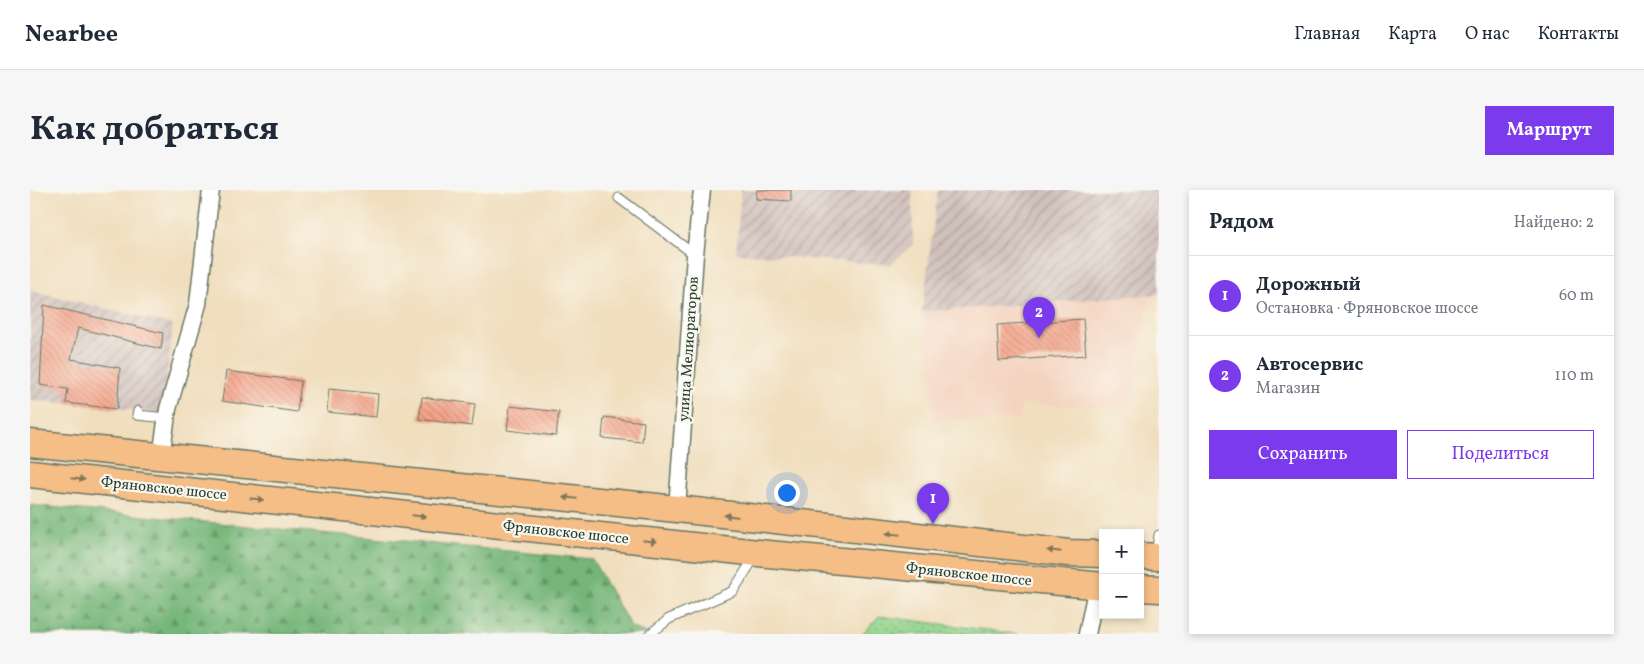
<!DOCTYPE html>
<html lang="ru">
<head>
<meta charset="utf-8">
<style>
	body { margin:0; font-family:Vollkorn,serif; background:#f6f6f7; color:#1f2937 }
	.controls { position:absolute; right:15px; bottom:15px; display:grid; overflow:hidden; border-radius:0px; box-shadow:0 2px 8px #0003 }
	.controls button { width:45px; height:45px; display:grid; place-items:center; padding:0; border:0; border-bottom:1px solid #e0e1e3; background:#fff; color:#1f2937; font:25px sans-serif }
	.you { position:absolute; left:756px; top:302px; width:18px; height:18px; margin:-12px; border:4px solid #fff; border-radius:50%; background:#1a73e8; box-shadow:0 0 0 8px #1a73e833 }
	.badge { display:grid; place-items:center; width:32px; height:32px; border-radius:50%; background:#7c3aed; color:#fff; font-size:16px; font-weight:700 }
	.pin { position:absolute; translate:-50% -41px; filter:drop-shadow(0 1px 2px #0008) }
	.pin::after { content:''; position:absolute; top:26px; width:18px; height:15px; background:inherit; clip-path:polygon(0 0,100% 0,50% 100%) }
	.list { margin:0; padding:0; list-style:none }
	h2 { display:flex; justify-content:space-between; align-items:center; height:65px; margin:0; padding:0 20px; font-size:21px }
	h2 small { font-size:16px; font-weight:400; color:#747a83 }
	.list li { display:grid; grid-template-columns:32px 1fr auto; gap:15px; align-items:center; box-sizing:border-box; height:80px; padding:0 20px; border-top:1px solid #e0e1e3 }
	.list b { display:block; font-size:19px; white-space:nowrap }
	.list p { margin:0; font-size:16px; white-space:nowrap; color:#747a83 }
	.list em { font-size:16px; font-style:normal; color:#747a83 }
	.actions { display:flex; gap:10px; padding:15px 20px }
	.actions a { flex:1; padding:11px 0; border:1px solid #7c3aed; border-radius:0px; text-align:center; font-size:18px; color:#7c3aed }
	.actions .main { background:#7c3aed; color:#fff }
	.map { position:relative; flex:none; width:1129px; height:444px; overflow:hidden; border-radius:0px }
	header { display:flex; align-items:center; gap:30px; box-sizing:border-box; height:70px; padding:0 25px; background:#fff; border-bottom:1px solid #e0e1e3 }
	header strong { font-size:24px }
	nav { display:flex; gap:28px; margin-inline-start:auto; font-size:18px }
	.intro { display:flex; align-items:center; justify-content:space-between; box-sizing:border-box; height:120px; padding:0 30px }
	h1 { margin:0; font-size:35px }
	.button { padding:12px 22px; border-radius:0px; background:#7c3aed; color:#fff; font-size:18px; font-weight:700 }
	main { display:flex; gap:30px; padding:0 30px }
	aside { flex:1; background:#fff; border-radius:0px; box-shadow:0 2px 8px #0003 }
	.map>svg:first-child { display:block }
</style>
</head>
<body>
<header>
<strong>Nearbee</strong>
<nav><a>Главная</a><a>Карта</a><a>О нас</a><a>Контакты</a></nav>
</header>
<div class="intro"><h1>Как добраться</h1><a class="button">Маршрут</a></div>
<main>
<div class="map">
<svg width="1129" height="444" viewBox="0 0 1129 444">
	<defs>
		<pattern id="industrial-furrows" width="10" height="10" patternUnits="userSpaceOnUse" patternTransform="scale(1.25)"><rect width="10" height="10" fill="#d0c0bc"/><path d="M-1 1l2-2M0 10L10 0M9 11l2-2" fill="none" stroke="#a89d9a"/></pattern>
		<pattern id="forest-firs" width="22" height="20" patternUnits="userSpaceOnUse" patternTransform="scale(1.25)"><rect width="22" height="20" fill="#74b678"/><path d="M5 1l3.5 6h-7zM16 11l3.5 6h-7z" fill="#5f9563"/></pattern>
		<pattern id="garden-dots" width="8" height="8" patternUnits="userSpaceOnUse" patternTransform="scale(1.25)"><rect width="8" height="8" fill="#91d48c"/><path d="M2 2h.1M6 6h.1" fill="none" stroke="#76ad73" stroke-width="1.8" stroke-linecap="round"/></pattern>
		<pattern id="building-back-hatch" width="6" height="6" patternUnits="userSpaceOnUse" patternTransform="scale(1.25)"><rect width="6" height="6" fill="#f6a48a"/><path d="M-1 5l2 2M0 0l6 6M5-1l2 2" fill="none" stroke="#c78772"/></pattern>
	</defs>
	<rect width="100%" height="100%" fill="#fbf7ec"/>
	<filter id="ink" filterUnits="userSpaceOnUse"><feTurbulence type="fractalNoise" baseFrequency=".02" numOctaves="2"/><feDisplacementMap in="SourceGraphic" scale="10" xChannelSelector="R" yChannelSelector="G"/><feConvolveMatrix kernelMatrix="1 2 1 2 8 2 1 2 1" color-interpolation-filters="sRGB"/></filter>
	<filter id="wash" filterUnits="userSpaceOnUse"><feTurbulence type="fractalNoise" baseFrequency=".0096" numOctaves="4" result="noise"/><feDisplacementMap in="SourceGraphic" scale="20" xChannelSelector="R" yChannelSelector="G"/><feGaussianBlur stdDeviation="1.12" result="paint"/><feColorMatrix in="noise" values="0 0 0 0 0 0 0 0 0 0 0 0 0 0 0 0 0 1.4 0 .05"/><feComposite in="paint" operator="in"/></filter>
	<g filter="url(#wash)">
		<rect width="100%" height="100%" fill="#f0debd"/>
		<!-- built -->
		<path fill="#f4d3c0" d="M1120 105 1100 217 991 214 990 230H905L892 122Z"/>
		<!-- industrial -->
		<path fill="url(#industrial-furrows)" d="M711 0H882L883 54 860 75 706 63Z
			M908 0H1129V104L892 122Z
			M0 100 143 135 133 223 0 210Z"/>
		<!-- forest -->
		<path fill="url(#forest-firs)" stroke="#4a7a56" d="M0 315 562 369 601 437 619 444H0Z"/>
		<!-- garden -->
		<path fill="url(#garden-dots)" stroke="#588860" d="M849 426 988 444H832Z"/>
		<g id="blocks">
			<!-- building -->
			<path fill="url(#building-back-hatch)" d="M727 0H761V11L726 9Z
				M14 115 133 143 131 159 48 138 41 169 90 178 87 219 36 213 38 199 10 195Z
				M1053 129 1056 165 969 171 967 135Z
				M196 181 271 191 267 222 192 211Z
				M299 199 348 204 346 227 297 222Z
				M392 207 445 214 442 236 389 229Z
				M480 216 529 222 526 246 477 240Z
				M574 227 614 232 612 252 572 248Z"/>
		</g>
	</g>
	<g filter="url(#ink)">
		<use href="#blocks" fill-opacity="0" stroke="#687564" stroke-width="1"/>
		<g fill="none" stroke-linecap="round" stroke-linejoin="round">
			<!-- lane casing -->
			<g stroke="#687564" stroke-width="11">
				<path id="lane" d="M589 8 665 65
					M108 221 107 225 137 228
					M1126 364 1129 345
					M620 444 639 429 703 401 726 365"/>
			</g>
			<!-- street casing -->
			<g stroke="#687564" stroke-width="19">
				<path id="street" d="M131 266 138 219 168 114 181 0
					M647 319 665 65 672 0
					M1057 444 1067 396"/>
			</g>
			<!-- primary casing -->
			<g stroke="#687564" stroke-width="29">
				<path id="primary" d="M0 253 647 319 1039 363 1073 364
					M0 284 728 363 1073 396
					M1110 366 1129 367
					M1110 398 1129 399"/>
			</g>
			<!-- lane -->
			<use href="#lane" stroke="#fff" stroke-width="9"/>
			<!-- street -->
			<use href="#street" stroke="#fff" stroke-width="16"/>
			<!-- primary -->
			<use href="#primary" stroke="#f6be87" stroke-width="26"/>
		</g>
		<!-- one-way arrows -->
		<defs><path id="oneway-solid" d="M-6-.8H1V-3.2L6.5 0L1 3.2V.8H-6Z" transform="scale(1.25)"/></defs>
		<g fill="#807759">
			<use href="#oneway-solid" transform="translate(48 289) rotate(6)"/>
			<use href="#oneway-solid" transform="translate(540 308) rotate(-174)"/>
			<use href="#oneway-solid" transform="translate(227 309) rotate(6)"/>
			<use href="#oneway-solid" transform="translate(389 326) rotate(6)"/>
			<use href="#oneway-solid" transform="translate(701 326) rotate(-173)"/>
			<use href="#oneway-solid" transform="translate(863 344) rotate(-174)"/>
			<use href="#oneway-solid" transform="translate(620 351) rotate(6)"/>
			<use href="#oneway-solid" transform="translate(1024 361) rotate(-174)"/>
		</g>
	</g>
	<g text-anchor="middle" stroke-width="4.5" stroke-linejoin="round" paint-order="stroke">
		<!-- street labels -->
		<g font-size="15" fill="#1f3d34" stroke="#fbf7ec">
			<text transform="translate(658 159) rotate(-86)" y="5">улица Мелиораторов</text>
			<text transform="translate(134 298) rotate(6)" y="5">Фряновское шоссе</text>
			<text transform="translate(536 342) rotate(6)" y="5">Фряновское шоссе</text>
			<text transform="translate(939 384) rotate(6)" y="5">Фряновское шоссе</text>
		</g>
	</g>
</svg>
<div class="controls">
<button>+</button>
<button>−</button>
</div>
<div class="you"></div>
<div class="pin badge" style="left:903px;top:334px">1</div>
<div class="pin badge" style="left:1009px;top:148px">2</div>
</div>
<aside>
<h2>Рядом<small>Найдено: 2</small></h2>
<ul class="list">
<li><span class="badge">1</span><div><b>Дорожный</b><p>Остановка · Фряновское шоссе</p></div><em>60 m</em></li>
<li><span class="badge">2</span><div><b>Автосервис</b><p>Магазин</p></div><em>110 m</em></li>
</ul>
<div class="actions"><a class="main">Сохранить</a><a>Поделиться</a></div>
</aside>
</main>
</body>
</html>
